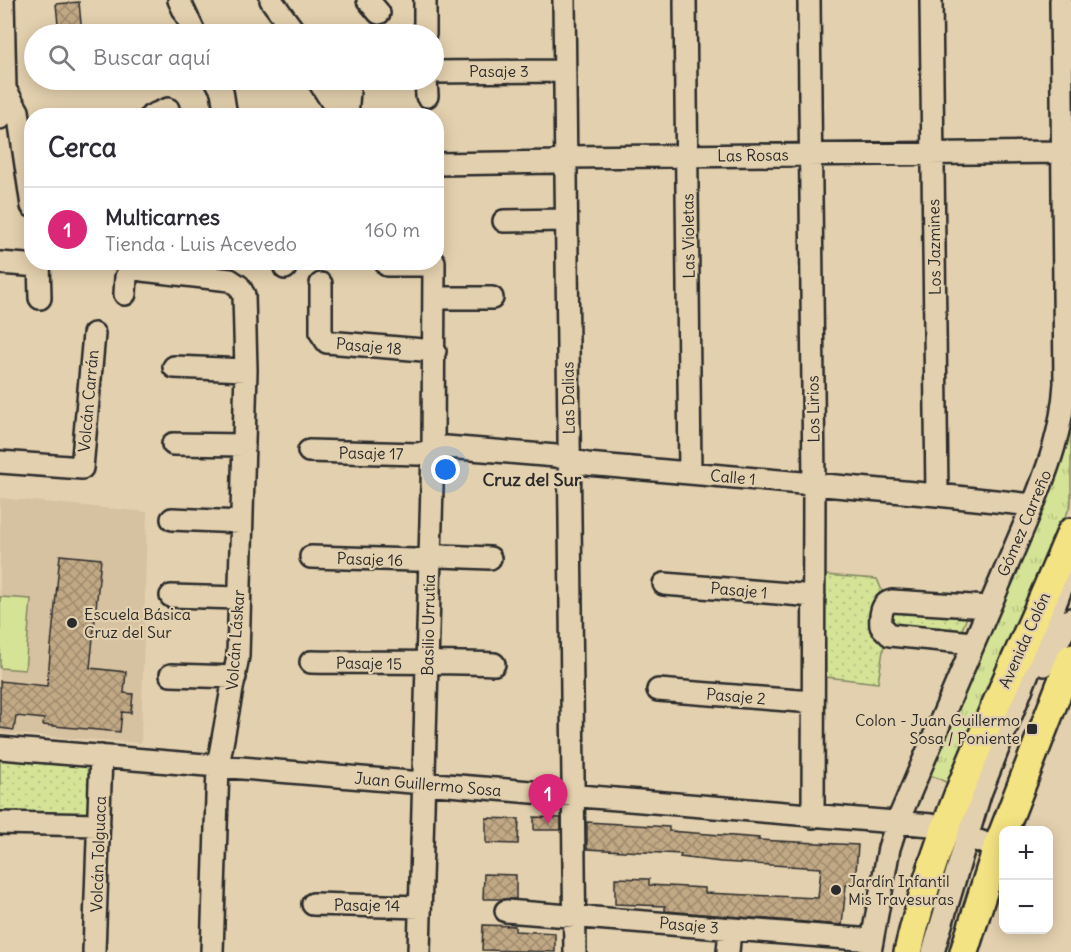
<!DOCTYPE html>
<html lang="es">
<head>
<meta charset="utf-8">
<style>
	body { margin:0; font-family:Delius,sans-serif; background:#f2f2f3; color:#2b2b33 }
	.controls { position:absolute; right:18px; bottom:18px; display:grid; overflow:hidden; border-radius:12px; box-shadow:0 3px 15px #0003 }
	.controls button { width:54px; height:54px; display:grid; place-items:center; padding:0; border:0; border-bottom:2px solid #e1e1e2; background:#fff; color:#2b2b33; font:30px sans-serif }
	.you { position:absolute; left:446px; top:470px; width:21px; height:21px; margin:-15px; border:4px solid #fff; border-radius:50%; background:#1a73e8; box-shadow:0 0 0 9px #1a73e833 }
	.badge { display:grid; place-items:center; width:39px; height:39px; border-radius:50%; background:#db2777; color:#fff; font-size:20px; font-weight:700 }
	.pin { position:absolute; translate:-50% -50px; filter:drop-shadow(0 2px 3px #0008) }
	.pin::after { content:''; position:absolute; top:32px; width:21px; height:18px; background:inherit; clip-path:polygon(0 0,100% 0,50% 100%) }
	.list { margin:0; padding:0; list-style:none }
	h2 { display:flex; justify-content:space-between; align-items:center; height:78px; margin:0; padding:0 24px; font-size:26px }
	h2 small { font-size:20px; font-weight:400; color:#7c7c81 }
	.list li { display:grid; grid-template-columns:39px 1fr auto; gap:18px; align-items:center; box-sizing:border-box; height:84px; padding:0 24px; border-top:2px solid #e1e1e2 }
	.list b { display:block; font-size:22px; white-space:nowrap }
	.list p { margin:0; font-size:20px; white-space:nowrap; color:#7c7c81 }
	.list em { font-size:20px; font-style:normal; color:#7c7c81 }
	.icon { flex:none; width:33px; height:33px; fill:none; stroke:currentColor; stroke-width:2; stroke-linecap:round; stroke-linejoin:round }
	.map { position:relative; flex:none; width:1071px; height:952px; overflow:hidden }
	.search { position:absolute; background:#fff; box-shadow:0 3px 15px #0003; left:24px; top:24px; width:420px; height:66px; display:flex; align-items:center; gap:15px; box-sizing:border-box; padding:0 21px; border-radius:33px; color:#7c7c81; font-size:22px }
	.panel { position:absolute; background:#fff; box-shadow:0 3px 15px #0003; left:24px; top:108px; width:420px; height:162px; border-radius:24px }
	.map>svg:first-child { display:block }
</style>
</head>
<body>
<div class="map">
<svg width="1071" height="952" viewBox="0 0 1071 952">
	<defs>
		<pattern id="grass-tufts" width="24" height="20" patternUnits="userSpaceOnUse" patternTransform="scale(1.5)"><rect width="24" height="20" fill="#d5e397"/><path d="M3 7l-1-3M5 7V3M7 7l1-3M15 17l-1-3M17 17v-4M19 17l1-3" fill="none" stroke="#b7c382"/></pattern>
		<pattern id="park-dots" width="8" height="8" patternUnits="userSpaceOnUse" patternTransform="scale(1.5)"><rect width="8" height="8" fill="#d5e397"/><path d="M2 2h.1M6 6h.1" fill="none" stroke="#b7c382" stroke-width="1.8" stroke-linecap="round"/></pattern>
		<pattern id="building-cross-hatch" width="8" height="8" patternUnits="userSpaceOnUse" patternTransform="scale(1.5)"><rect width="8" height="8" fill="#c2a985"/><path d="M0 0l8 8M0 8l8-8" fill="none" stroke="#9e8a6d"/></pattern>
	</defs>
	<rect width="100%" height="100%" fill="#e3d0ae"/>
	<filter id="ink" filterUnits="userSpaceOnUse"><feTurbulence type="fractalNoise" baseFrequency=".0167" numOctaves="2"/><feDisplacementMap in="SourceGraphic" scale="12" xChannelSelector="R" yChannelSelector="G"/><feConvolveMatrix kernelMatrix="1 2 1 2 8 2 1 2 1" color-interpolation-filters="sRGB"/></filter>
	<g filter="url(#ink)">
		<!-- built -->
		<path fill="#d6c1a0" d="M0 498 147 512 141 743 0 733Z"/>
		<!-- grass -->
		<path fill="url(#grass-tufts)" stroke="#808761" stroke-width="1.5" d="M1071 425V504L948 783 926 773 1027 547 1058 471Z"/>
		<!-- park -->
		<path fill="url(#park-dots)" stroke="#808761" stroke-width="1.5" d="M824 575 877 579 889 607 968 614 960 635 886 631 878 683 826 677Z
			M0 750 98 760 94 822 0 821Z"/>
		<!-- pitch -->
		<path fill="#d5e397" stroke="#808761" stroke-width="1.5" d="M0 597 31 599 25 670 0 668Z"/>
		<!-- building -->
		<path fill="url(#building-cross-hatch)" stroke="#2b2b2b" stroke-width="1.5" d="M79 2 82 34H59L56 4Z
			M60 555 101 559 90 668 126 672 124 693 133 694 131 713 122 712 120 732 43 725 44 719 16 716 14 730 0 728V681L47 686Z
			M534 817 561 818V830H534Z
			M486 818 519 819 518 844 486 843Z
			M587 822 669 827V831L759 838 758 840 858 845 855 885H846L842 925 665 911V906L615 904V878L649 879V885L705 888V893L818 898 821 868 721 862 680 857 681 854 587 849Z
			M484 874 516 875V899H483Z
			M483 925 515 926V931L555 933V952L482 950Z"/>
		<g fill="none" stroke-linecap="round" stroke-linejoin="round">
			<!-- minor casing -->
			<g stroke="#2b2b2b" stroke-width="26">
				<path id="minor" d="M179 0 195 34
					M271 0 296 34
					M368 0 379 13
					M425 0V34
					M564 0 575 952
					M685 0 690 473
					M809 0 814 484 813 817
					M931 0 937 495
					M434 72 564 71
					M216 80 222 91 226 116
					M318 80 341 116
					M342 80 349 91 347 116
					M426 80 427 96
					M5 89 18 111 32 206
					M151 116 168 109
					M0 118 5 89 3 0
					M436 164 554 162 566 157 1071 152
					M504 221 566 220
					M39 262 40 298
					M129 262 136 269 142 270 230 280 239 286 244 295 246 370 238 656 218 766 212 952
					M283 262 285 268
					M0 263 39 266
					M387 265H434
					M321 284V333L327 342 435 351
					M125 294 126 277 132 266
					M434 298H492
					M174 367 246 370
					M173 444 244 445
					M309 451 418 454 446 447 556 456 587 464 937 495 1033 505
					M0 462 82 468 94 334
					M172 519 241 522
					M311 557 415 560 441 556 490 558
					M664 584 814 596
					M171 596 239 598
					M973 643 890 635 881 626C880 616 881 603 892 601L988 607
					M311 662C372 663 433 661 494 664
					M1044 665 1071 619
					M171 675 235 677
					M658 690 813 702
					M0 748 931 825 945 828 997 848
					M0 823 99 825
					M313 904 420 907
					M506 911 872 940
					M94 952 101 756
					M419 952 433 450 434 262
					M728 952 730 929
					M870 952 889 848 897 823 1033 505C1050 463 1062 429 1065 383L1061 0
					M933 952 980 794 1071 564"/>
			</g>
			<!-- major casing -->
			<g stroke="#2b2b2b" stroke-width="32">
				<path id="major" d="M908 952C942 805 1014 671 1071 532
					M964 952 997 848 1071 658"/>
			</g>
			<!-- minor -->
			<use href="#minor" stroke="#e3d0ae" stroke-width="21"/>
			<!-- major -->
			<use href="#major" stroke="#f4e382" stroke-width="27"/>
		</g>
	</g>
	<!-- markers -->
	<g fill="#2b2b2b" stroke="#e3d0ae" stroke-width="2">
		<circle cx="72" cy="623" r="6"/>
		<rect x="1026" y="723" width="12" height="12" rx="3"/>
		<circle cx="836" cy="890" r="6"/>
	</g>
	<g text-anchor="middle" stroke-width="4.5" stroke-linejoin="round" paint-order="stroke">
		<!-- street labels -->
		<g font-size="16" fill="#2b2b2b" stroke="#e3d0ae">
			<text x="499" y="77">Pasaje 3</text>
			<text transform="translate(753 155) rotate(-1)" y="6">Las Rosas</text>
			<text transform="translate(688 236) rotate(-91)" y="6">Las Violetas</text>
			<text transform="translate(934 247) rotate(-91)" y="6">Los Jazmines</text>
			<text transform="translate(369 346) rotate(5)" y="6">Pasaje 18</text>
			<text transform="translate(568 398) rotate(-91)" y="6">Las Dalias</text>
			<text transform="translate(88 401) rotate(-85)" y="6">Volcán Carrán</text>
			<text transform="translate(813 409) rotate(-91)" y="6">Los Lirios</text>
			<text transform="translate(371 453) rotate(1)" y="6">Pasaje 17</text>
			<text transform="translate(733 477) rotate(5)" y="6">Calle 1</text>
			<text transform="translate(1024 523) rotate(-67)" y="6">Gómez Carreño</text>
			<text transform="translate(370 559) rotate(2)" y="6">Pasaje 16</text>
			<text transform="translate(739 590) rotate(5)" y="6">Pasaje 1</text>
			<text transform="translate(428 625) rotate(-89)" y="6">Basilio Urrutia</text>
			<text transform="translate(235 640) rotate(-86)" y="6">Volcán Láskar</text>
			<text transform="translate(1024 640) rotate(-66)" y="6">Avenida Colón</text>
			<text transform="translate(369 663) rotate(1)" y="6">Pasaje 15</text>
			<text transform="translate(736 696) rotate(5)" y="6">Pasaje 2</text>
			<text transform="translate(428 784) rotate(5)" y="6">Juan Guillermo Sosa</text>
			<text transform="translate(98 854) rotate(-88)" y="6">Volcán Tolguaca</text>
			<text transform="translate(367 905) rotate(1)" y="6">Pasaje 14</text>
			<text transform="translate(689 925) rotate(5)" y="6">Pasaje 3</text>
		</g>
		<!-- poi labels -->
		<g font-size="16" fill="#2b2b2b" stroke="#e3d0ae" text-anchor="start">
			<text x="84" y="620">Escuela Básica<tspan x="84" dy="18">Cruz del Sur</tspan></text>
			<text x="1020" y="726" text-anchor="end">Colon - Juan Guillermo<tspan x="1020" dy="18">Sosa / Poniente</tspan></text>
			<text x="848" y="887">Jardín Infantil<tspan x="848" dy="18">Mis Travesuras</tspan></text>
		</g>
		<!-- neighbourhood labels -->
		<g font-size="18" font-weight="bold" fill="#2b2b2b" stroke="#e3d0ae">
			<text x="532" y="486">Cruz del Sur</text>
		</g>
	</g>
</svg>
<div class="controls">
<button>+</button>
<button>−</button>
</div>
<div class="you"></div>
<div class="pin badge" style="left:548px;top:824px">1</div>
<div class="search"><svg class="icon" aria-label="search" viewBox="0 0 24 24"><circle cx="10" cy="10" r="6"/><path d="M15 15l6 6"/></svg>Buscar aquí</div>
<section class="panel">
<h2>Cerca<small></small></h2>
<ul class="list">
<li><span class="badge">1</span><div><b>Multicarnes</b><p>Tienda · Luis Acevedo</p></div><em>160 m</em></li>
</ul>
</section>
</div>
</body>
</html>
